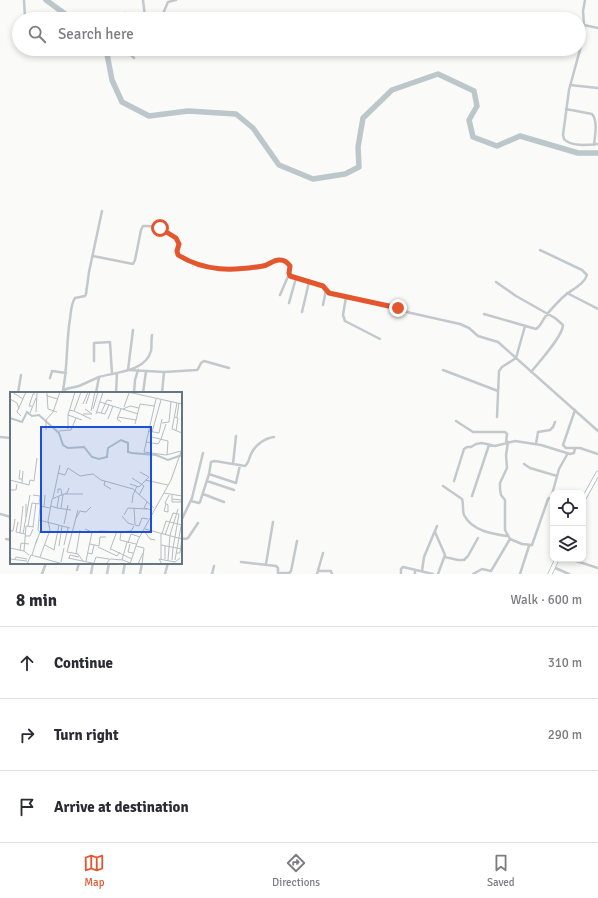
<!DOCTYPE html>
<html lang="en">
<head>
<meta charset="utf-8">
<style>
	body { margin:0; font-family:Signika,sans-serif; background:#f7f7f7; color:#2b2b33 }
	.controls { position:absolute; right:12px; bottom:12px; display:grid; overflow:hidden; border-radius:8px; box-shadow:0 2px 6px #0003 }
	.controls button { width:36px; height:36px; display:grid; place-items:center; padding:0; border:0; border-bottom:1px solid #e1e1e2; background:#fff; color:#2b2b33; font:20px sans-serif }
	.stop { position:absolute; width:12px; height:12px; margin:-9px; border:3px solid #e4572e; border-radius:50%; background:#fff }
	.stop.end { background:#e4572e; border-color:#fff; box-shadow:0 1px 4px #0008 }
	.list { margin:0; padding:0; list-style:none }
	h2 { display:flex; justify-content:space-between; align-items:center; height:52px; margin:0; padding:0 16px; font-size:17px }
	h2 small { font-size:13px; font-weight:400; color:#7c7c81 }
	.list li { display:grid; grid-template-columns:26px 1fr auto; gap:12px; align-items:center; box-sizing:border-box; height:72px; padding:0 16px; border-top:1px solid #e1e1e2 }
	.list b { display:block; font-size:15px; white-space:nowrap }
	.list em { font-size:13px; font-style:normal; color:#7c7c81 }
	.icon { flex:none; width:22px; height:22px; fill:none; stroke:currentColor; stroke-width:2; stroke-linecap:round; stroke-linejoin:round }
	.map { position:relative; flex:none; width:598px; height:574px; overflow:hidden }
	.search { position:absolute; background:#fff; box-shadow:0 2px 6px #0003; left:12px; right:12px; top:12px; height:44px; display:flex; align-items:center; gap:10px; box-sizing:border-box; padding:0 14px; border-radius:22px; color:#7c7c81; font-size:15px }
	.sheet { height:268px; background:#fff }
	nav { display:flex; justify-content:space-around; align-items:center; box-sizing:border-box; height:56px; border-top:1px solid #e1e1e2; background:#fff; font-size:11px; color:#7c7c81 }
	nav a { display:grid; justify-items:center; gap:2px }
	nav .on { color:#e4572e }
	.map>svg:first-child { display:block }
</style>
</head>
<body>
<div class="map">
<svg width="598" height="574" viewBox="0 0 598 574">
	<rect width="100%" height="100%" fill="#fafaf8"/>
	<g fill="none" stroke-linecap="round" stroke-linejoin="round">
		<!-- river -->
		<path stroke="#bbc7cb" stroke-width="5.5" d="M46 0 72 19
			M106 49 112 80 122 102 149 116 188 111 236 114 253 128 279 165 313 179 345 174 359 167 358 147 363 118 392 90 438 74 474 91 477 106 469 120 473 137 497 146 520 136 578 153H598"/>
		<!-- secondary casing -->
		<g stroke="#b3babf" stroke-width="5">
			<path id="secondary" d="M583 500 598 473
				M550 574 557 559"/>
		</g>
		<!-- minor -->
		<path stroke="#c3c8cc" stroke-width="2.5" d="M24 0 25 17
			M143 0 145 16
			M585 0 583 11 584 25V35L569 90 563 135 564 139C571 147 588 145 598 144
			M108 19 112 17 114 18 125 13 159 17 162 16 168 2 176 0
			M584 25 598 28
			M125 49 134 58
			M570 85 598 88
			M566 109 592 114C598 121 595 135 594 145
			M93 256 133 264 135 260 141 230 143 226C156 225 174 232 179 244L177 253 179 256C197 263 213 271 232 270 242 269 251 267 260 266 272 266 279 252 290 266L289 273 290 276 323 286 329 293 382 305 411 313 460 324 469 328 478 336 498 342 598 431
			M496 282 516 296 555 318 563 325C563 336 539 362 531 372
			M567 293 598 309
			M280 295 289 274
			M346 297 343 315 345 321 380 339
			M289 303 296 278
			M323 305 326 290
			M302 312 309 282
			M484 314 536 329C541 326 542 321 545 317 550 310 556 304 562 298 570 290 584 285 587 275L582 270 540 250
			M94 361V343L110 342 112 374
			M128 370 133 330
			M129 370 164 372 197 370 198 369 201 363 204 361 229 368
			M443 370 498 391
			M99 377C116 372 145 372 151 351 152 346 151 340 152 335
			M50 378 52 371 66 373
			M63 390C68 366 66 342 70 319 71 311 71 304 75 298L85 296 86 294 89 272 102 211
			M18 393 21 375
			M61 393 66 389 79 386 99 377 96 393
			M116 393 117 373
			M134 393 135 380 138 370
			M143 393 146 371
			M162 393 164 372
			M575 410 563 445 566 448H580L598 454
			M497 417 499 371 502 367 516 358 525 326
			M456 421 473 432H505L507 434 506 443
			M0 437 11 438
			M508 442 506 455 507 468 500 483V489L501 495 505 500V530L510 539 522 544 532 545 548 499 549 498H553
			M536 444 538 432 550 430 553 427 555 422
			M233 464 236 436
			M524 464 530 468 557 476
			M209 474 236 483 240 465
			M207 481 234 490
			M454 481 464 449 467 447H471L476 444 482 443 495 446 515 441 541 445 570 454 574 453 575 448
			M443 486 462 499C464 505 462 510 464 515 472 531 493 534 507 536
			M203 494 224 502
			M472 496 489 445
			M551 498 559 469 568 453
			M191 501 199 503 200 502 209 474 211 462 215 461 245 466C249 463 249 458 251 454 255 445 265 438 274 437
			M0 514 11 517
			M181 521 192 498 203 453
			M435 532 445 555 438 574
			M181 538 185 539 188 538 198 523
			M6 539 11 540
			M445 557 458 560H464L468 556 478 538
			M570 559 598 568
			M241 562 276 566 278 568V574
			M266 564 273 522
			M553 567 569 574
			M77 570 79 563
			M318 571H331L332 574
			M422 571 424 557 437 526
			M278 573H289L291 571 297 541
			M42 574 46 563
			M91 574 93 563
			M107 574 109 563
			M123 574 125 563
			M140 574 142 563
			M165 574 168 563
			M212 574 214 566
			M317 574 323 553
			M401 574V569L403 567 433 574
			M415 574V570
			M473 574 482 569 491 571 510 539
			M520 574 529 546"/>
		<!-- secondary -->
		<use href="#secondary" stroke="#fff" stroke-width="3.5"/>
	</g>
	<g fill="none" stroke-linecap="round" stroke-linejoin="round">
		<!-- route -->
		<path stroke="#e4572e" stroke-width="5" d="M160 228 176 238 179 244 177 251 178 255C205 272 233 271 263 266 269 265 274 259 280 260 284 260 288 263 290 266L289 273 290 276 323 286 329 293 398 308"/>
	</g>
	<!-- overview -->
	<g transform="translate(10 392)">
		<rect width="172" height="172" fill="#fafaf8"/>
		<path fill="none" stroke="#bbc7cb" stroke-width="2" d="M0 26 12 30 17 20 22 24 29 23 49 41 53 53 58 56 74 55 82 65 89 67 97 65 98 56 111 48 118 51V60L122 61 146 63 158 68 172 63"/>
		<path fill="none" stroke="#b5bdc2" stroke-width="1" d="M2 0 13 7M37 0V4L48 7M65 0 58 23 72 28M118 0 172 12M37 3 38 17 47 20M0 7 7 11 9 17M146 7 134 60 156 63 171 59M90 10 128 22M167 11 162 37 172 41M73 12 78 0M76 12 80 0M22 14H19L23 2H25M114 15 119 1M172 15V28M83 17 88 0M111 17 107 27 111 30M113 17 120 14 129 16M59 18 64 19 71 0M64 19 81 27M81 19 85 0M26 20 27 0M87 20 95 22 99 13M20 21 26 6M91 21 97 8 102 9M73 22H82L75 17M86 22 93 0M58 23V37M11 24 7 20 16 0M108 25 126 28M165 25 168 26 166 39M167 25 169 11M98 27 103 14M152 31 159 30 161 10M125 32 130 12 144 14M36 38V28L43 20 50 0M49 39 61 38 66 26M138 39 149 41 152 27M142 40 151 8M142 45 158 49 157 63M151 47 156 32M136 50 148 52 151 47M10 78 9 87H12M48 81 55 83 58 76 70 84 83 82 91 88 123 97 144 116M122 86 134 94 129 103M0 88 19 93 20 88 24 89 27 66M135 88 158 93M95 89 94 93 101 97M12 91 13 79M120 92 129 95 139 85 130 80M0 98H6L7 92M48 101V97H51L52 103M154 101 172 104M55 102H73M23 103 30 104 29 112M162 103V107L172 108M49 104 57 101 59 96M43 106 50 73M162 107V110H172M137 110 134 116 142 118M122 111 123 103 127 94M156 112 154 119 158 120V113L155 111 159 103M34 115 35 103M47 116 61 118M51 116 53 103M124 116 125 133 129 134 132 126 138 127M68 118 57 160 68 162 73 169M114 123 118 116 137 117M112 124 118 131 124 133M16 125V112M66 126 70 119 76 120 81 115M29 128 60 136M8 130 6 140 15 142M54 132 58 113M18 134 22 111 30 112V114M23 135 26 111M75 137 82 140 76 169M135 137 172 147M0 139H3L5 127M89 139 111 140 110 148 126 152M134 139 140 147 145 148M111 140 121 139 124 134M10 141 13 114M13 142 20 103M151 142V153L172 157M152 142 156 129 172 133M155 143 163 121 169 122 163 156M15 144H20L23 137M26 151 30 140 28 138 30 114 40 116M118 151 121 142 130 145M80 152 89 154 90 145H96M120 152 118 160 123 161M35 153 44 158 49 133M54 153 58 136M49 154 52 134M126 154 134 156 132 172M88 155 107 164 110 160M0 156 14 159 19 163M101 157 122 167M10 158 11 151 19 152M100 158 107 139M14 159 16 134 24 135M78 161 82 162 84 153M166 161H170L172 146M66 162 70 138M22 163 27 147M30 165 40 138 38 129 42 107 49 104 47 116 41 114M58 166 87 172M59 166 60 163 69 165M0 167 17 169M5 167 6 165 17 167M151 167V153M155 167V154M112 168 117 150M158 168 160 143 168 117M162 168 163 156M165 168 172 129M51 170 54 156M84 171 86 165 99 167M17 172 21 163 53 172M96 172 100 167 113 168 122 172M120 172 128 148 161 88 172 57M128 172 133 161M152 172 149 167 165 170 170 166"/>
		<path fill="#1d4ed8" fill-opacity="0.15" stroke="#1d4ed8" stroke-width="2" d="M31 35H141V140H31Z"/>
		<rect width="172" height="172" fill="none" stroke="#657683" stroke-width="2"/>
	</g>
</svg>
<div class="controls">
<button><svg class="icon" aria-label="locate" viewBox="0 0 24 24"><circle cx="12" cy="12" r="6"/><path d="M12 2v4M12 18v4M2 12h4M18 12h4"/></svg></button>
<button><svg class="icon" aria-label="layers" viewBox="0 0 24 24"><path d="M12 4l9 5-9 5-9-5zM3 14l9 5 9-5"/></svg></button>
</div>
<div class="stop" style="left:160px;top:228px"></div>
<div class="stop end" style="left:398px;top:308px"></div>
<div class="search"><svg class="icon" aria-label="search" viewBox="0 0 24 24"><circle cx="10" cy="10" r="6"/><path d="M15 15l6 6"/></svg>Search here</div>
</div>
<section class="sheet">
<h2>8 min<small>Walk · 600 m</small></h2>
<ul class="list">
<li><svg class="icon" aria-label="ahead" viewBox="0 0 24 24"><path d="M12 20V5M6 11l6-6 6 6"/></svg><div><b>Continue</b></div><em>310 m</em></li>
<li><svg class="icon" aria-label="right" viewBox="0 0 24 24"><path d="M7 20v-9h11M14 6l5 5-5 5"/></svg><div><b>Turn right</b></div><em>290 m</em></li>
<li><svg class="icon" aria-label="arrive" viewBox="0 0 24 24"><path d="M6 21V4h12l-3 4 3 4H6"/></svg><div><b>Arrive at destination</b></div></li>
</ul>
</section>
<nav>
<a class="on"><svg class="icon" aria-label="map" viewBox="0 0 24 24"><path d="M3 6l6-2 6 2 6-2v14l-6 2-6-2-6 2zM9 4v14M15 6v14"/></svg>Map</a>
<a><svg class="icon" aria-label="directions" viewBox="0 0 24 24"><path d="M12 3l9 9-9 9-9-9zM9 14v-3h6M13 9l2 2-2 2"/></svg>Directions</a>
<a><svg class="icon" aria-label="saved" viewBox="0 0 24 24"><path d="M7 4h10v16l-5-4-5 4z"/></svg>Saved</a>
</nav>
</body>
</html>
